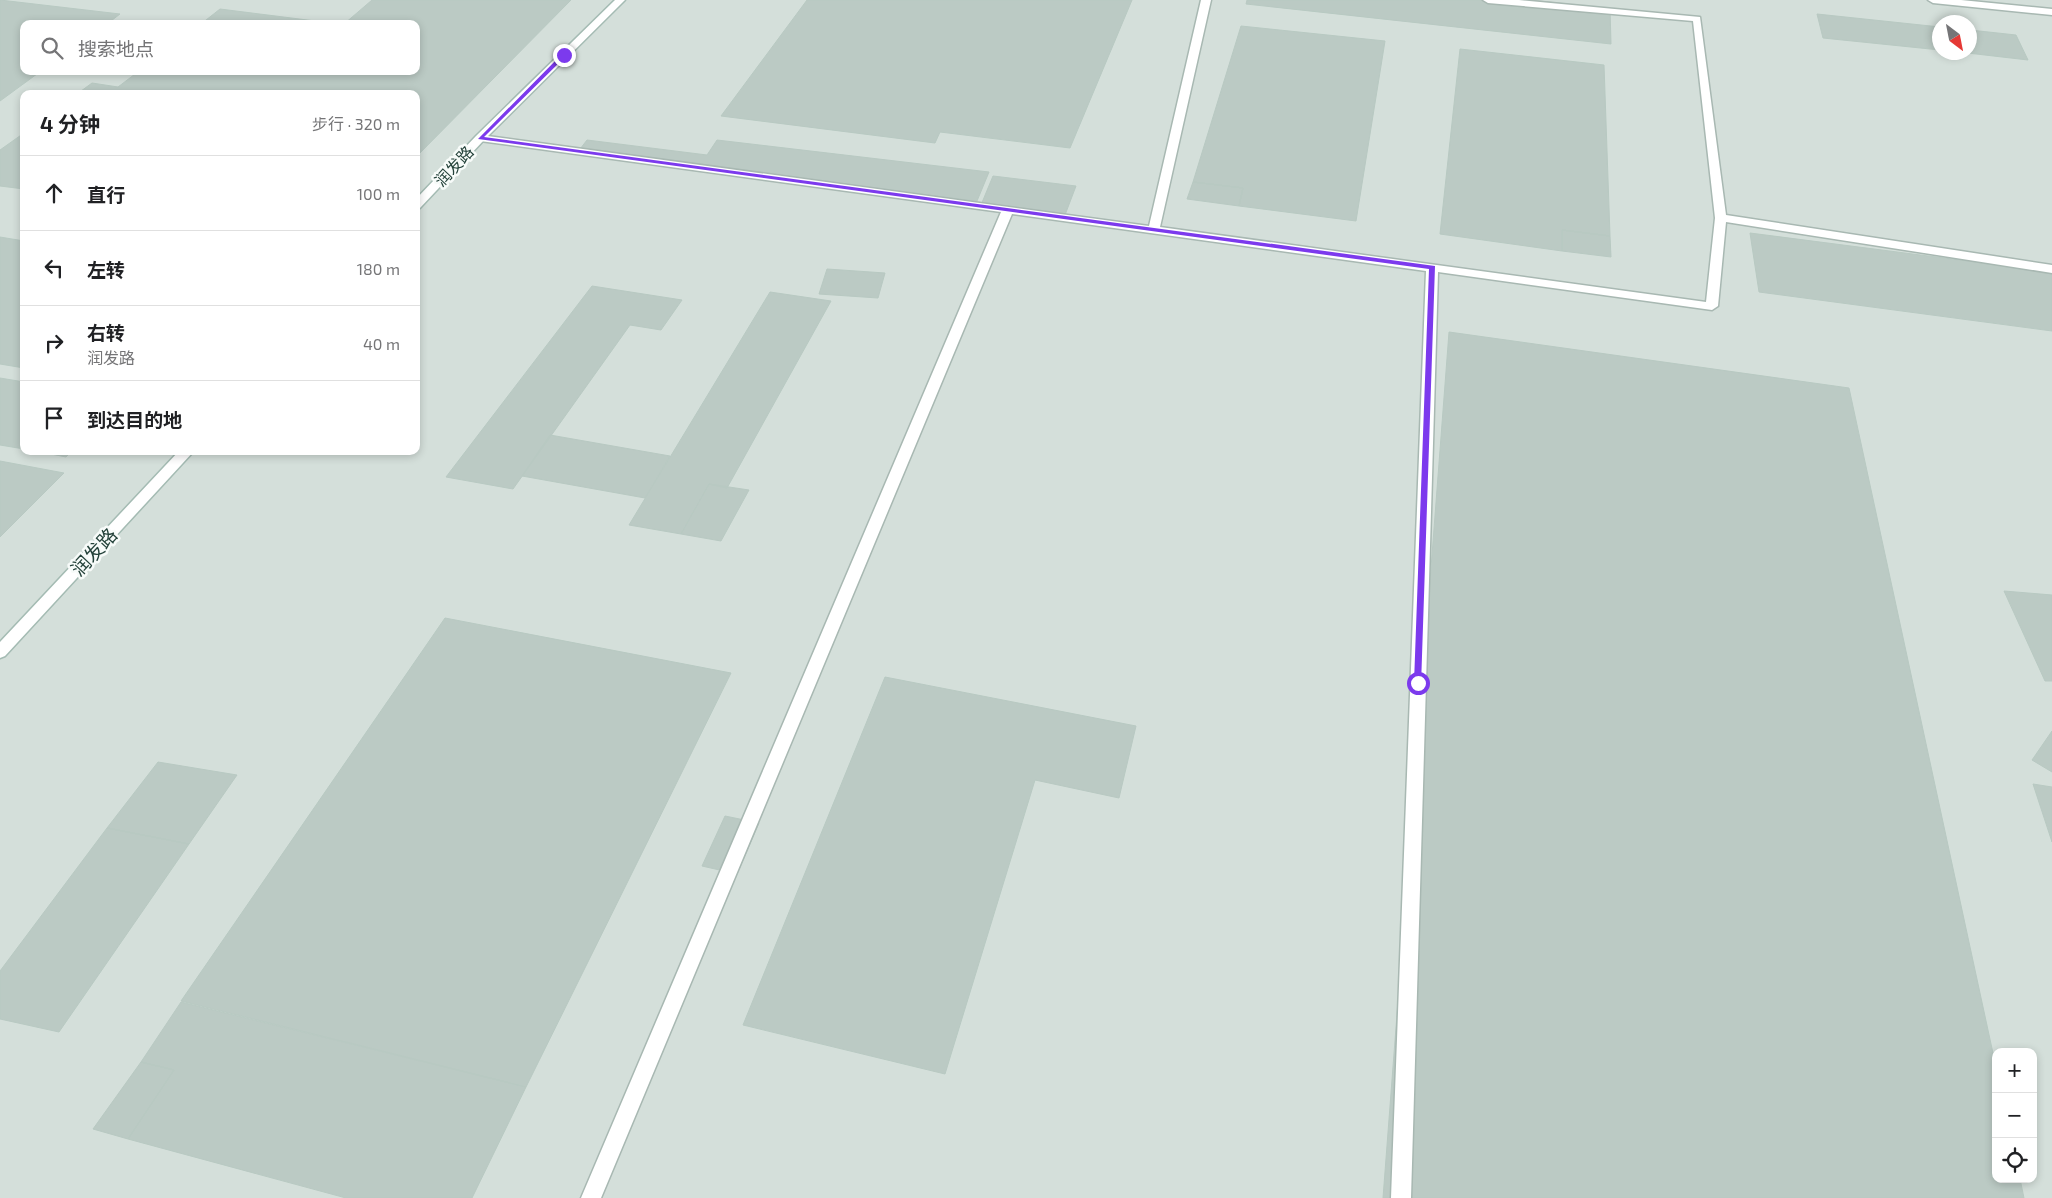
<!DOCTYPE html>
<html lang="zh">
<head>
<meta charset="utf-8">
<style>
	body { margin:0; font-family:"Exo 2","Noto Sans SC",sans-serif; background:#f2f2f2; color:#202124 }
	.controls { position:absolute; right:15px; bottom:15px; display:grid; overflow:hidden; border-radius:10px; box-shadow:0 2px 8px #0003 }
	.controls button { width:45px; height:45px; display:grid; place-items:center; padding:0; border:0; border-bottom:1px solid #e0e0e0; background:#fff; color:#202124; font:25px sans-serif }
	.compass { position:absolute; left:1932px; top:15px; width:45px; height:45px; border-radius:50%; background:#fff; box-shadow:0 2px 8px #0003; rotate:148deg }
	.stop { position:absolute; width:15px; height:15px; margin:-11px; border:4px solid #7c3aed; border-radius:50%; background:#fff }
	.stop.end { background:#7c3aed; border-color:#fff; box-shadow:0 1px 5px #0008 }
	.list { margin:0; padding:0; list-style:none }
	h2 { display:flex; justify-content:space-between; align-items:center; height:65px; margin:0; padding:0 20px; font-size:21px }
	h2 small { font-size:16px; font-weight:400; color:#757577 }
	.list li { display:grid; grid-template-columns:32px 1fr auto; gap:15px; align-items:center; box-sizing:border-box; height:75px; padding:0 20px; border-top:1px solid #e0e0e0 }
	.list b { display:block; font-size:19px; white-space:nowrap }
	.list p { margin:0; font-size:16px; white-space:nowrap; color:#757577 }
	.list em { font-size:16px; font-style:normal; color:#757577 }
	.icon { flex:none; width:28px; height:28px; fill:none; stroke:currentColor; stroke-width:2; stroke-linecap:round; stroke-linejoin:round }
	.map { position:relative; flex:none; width:2052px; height:1198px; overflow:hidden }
	.search { position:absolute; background:#fff; box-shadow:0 2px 8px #0003; left:20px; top:20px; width:400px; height:55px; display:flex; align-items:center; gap:12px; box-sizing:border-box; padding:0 18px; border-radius:10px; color:#757577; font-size:19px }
	.panel { position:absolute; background:#fff; box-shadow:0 2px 8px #0003; left:20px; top:90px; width:400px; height:365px; border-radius:10px }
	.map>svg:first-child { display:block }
</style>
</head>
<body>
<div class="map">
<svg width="2052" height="1198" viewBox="0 0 2052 1198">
	<rect width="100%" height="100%" fill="#e6efeb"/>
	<!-- built -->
	<path fill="#d4dfda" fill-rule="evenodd" d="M0 0H2052V1198H0ZM1940 22H1970V52H1940ZM24 24H416V71H24ZM24 94H416V451H24ZM1996 1052H2033V1179H1996Z"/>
	<!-- building -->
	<path fill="#bbcac4" stroke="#b8c9c2" d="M0 0 120 14 107 24H24V71H41L0 101Z
		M372 0H571L416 157V94H77L92 83 118 87 139 71H416V24H344Z
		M807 0H1132L1070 148 940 132 935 143 721 116Z
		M1247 0H1531L1610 9 1611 44 1246 4Z
		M220 9 339 24H201Z
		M1817 14 1940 27V50L1823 38Z
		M1241 26 1385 41 1356 221 1239 206 1243 188 1193 182Z
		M1970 30 2016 35 2028 60 1959 52H1970Z
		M1460 49 1604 65 1610 236 1562 230V251L1440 234Z
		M24 133V189L0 186V150Z
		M587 140 707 155 717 140 989 172 977 201 577 153Z
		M993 176 1076 186 1065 215 981 205Z
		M1193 182 1243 188 1239 206 1187 199Z
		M1562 230 1610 236 1611 257 1562 251Z
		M1750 233 2052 272V331L1759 292Z
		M0 237 24 241V368L0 364Z
		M827 269 885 273 878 298 819 294Z
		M592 286 682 300 661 330 630 325 513 489 446 477Z
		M770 292 831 301 727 488 709 484 681 534 629 525Z
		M1449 332 1849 388 1996 1067V1179H2020L2024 1198H1383Z
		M0 378 24 382V449L0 445Z
		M550 435 670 456 645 498 522 476Z
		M36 451H72L66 457Z
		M0 461 64 473 0 537Z
		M709 484 749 490 721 541 681 534Z
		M2004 591 2052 595V681H2045Z
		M445 618 731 673 526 1087 181 1001Z
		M885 677 1136 726 1119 798 1035 780 945 1074 743 1025Z
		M2052 731V772L2032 760Z
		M158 762 237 775 189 844 107 828Z
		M2033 784 2052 787V842Z
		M725 816 759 823 737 874 702 866Z
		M107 828 189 844 59 1032 0 1019V971Z
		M181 1002 526 1087 472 1198H346L128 1139 174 1070 141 1062Z
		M141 1062 174 1070 128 1139 93 1129Z"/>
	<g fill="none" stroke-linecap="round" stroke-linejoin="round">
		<!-- service casing -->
		<g stroke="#a8b8b2" stroke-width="3">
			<path id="service" d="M1201 0H1211L1160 227 1706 302 1715 218 1693 21 1488 3 1483 0H1519L1700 17 1726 215 2052 265V273L1726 222 1718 306 1712 310 1438 272 1411 1198H1391L1426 271 1012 214 601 1198H581L1001 212 480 141 475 138 480 135 1149 226Z"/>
		</g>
		<!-- tertiary casing -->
		<g stroke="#a8b8b2" stroke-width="3">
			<path id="tertiary" d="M1928 0H1961L2052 9V15L1933 3Z"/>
		</g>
		<!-- secondary casing -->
		<g stroke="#a4bbb3" stroke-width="3">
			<path id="secondary" d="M615 0H625L484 140 420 208 416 209V199L476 136Z
				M179 451H194L5 656 0 658V642Z"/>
		</g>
		<!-- service -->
		<use href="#service" fill="#fff" fill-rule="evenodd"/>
		<!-- tertiary -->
		<use href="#tertiary" fill="#fff" fill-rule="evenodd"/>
		<!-- secondary -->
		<use href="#secondary" fill="#fff" fill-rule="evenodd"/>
	</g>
	<!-- route -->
	<path fill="#7c3aed" d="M562 54 567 55 484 137 1435 266 1421 686H1415L1414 683 1429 269 478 139Z"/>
	<g text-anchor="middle" stroke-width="5" stroke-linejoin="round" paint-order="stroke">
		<!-- far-street labels -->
		<g font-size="16" fill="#24423a" stroke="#f7fbf9">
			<text transform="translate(454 166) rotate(-47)" y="6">润发路</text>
		</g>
		<!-- street labels -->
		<g font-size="19" fill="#24423a" stroke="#f7fbf9">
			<text transform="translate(94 552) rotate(-47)" y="7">润发路</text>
		</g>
	</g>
</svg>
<div class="controls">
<button>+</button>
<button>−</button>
<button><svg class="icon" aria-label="locate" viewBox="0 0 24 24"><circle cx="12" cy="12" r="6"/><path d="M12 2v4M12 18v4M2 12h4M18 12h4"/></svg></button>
</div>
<svg class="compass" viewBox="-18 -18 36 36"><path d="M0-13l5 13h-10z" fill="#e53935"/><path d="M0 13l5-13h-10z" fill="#757577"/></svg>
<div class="stop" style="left:1418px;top:683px"></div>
<div class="stop end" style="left:564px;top:55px"></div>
<div class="search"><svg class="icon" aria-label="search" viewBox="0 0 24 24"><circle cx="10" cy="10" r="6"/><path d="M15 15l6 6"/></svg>搜索地点</div>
<section class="panel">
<h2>4 分钟<small>步行 · 320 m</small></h2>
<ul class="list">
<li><svg class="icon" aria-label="ahead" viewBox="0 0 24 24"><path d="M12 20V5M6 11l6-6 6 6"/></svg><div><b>直行</b></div><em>100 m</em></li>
<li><svg class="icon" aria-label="left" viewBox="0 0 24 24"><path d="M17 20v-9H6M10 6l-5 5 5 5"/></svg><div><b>左转</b></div><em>180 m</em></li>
<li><svg class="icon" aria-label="right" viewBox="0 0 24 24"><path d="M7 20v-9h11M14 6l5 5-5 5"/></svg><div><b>右转</b><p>润发路</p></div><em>40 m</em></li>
<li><svg class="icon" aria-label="arrive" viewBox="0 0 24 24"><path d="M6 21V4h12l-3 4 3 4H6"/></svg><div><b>到达目的地</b></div></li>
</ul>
</section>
</div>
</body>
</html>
